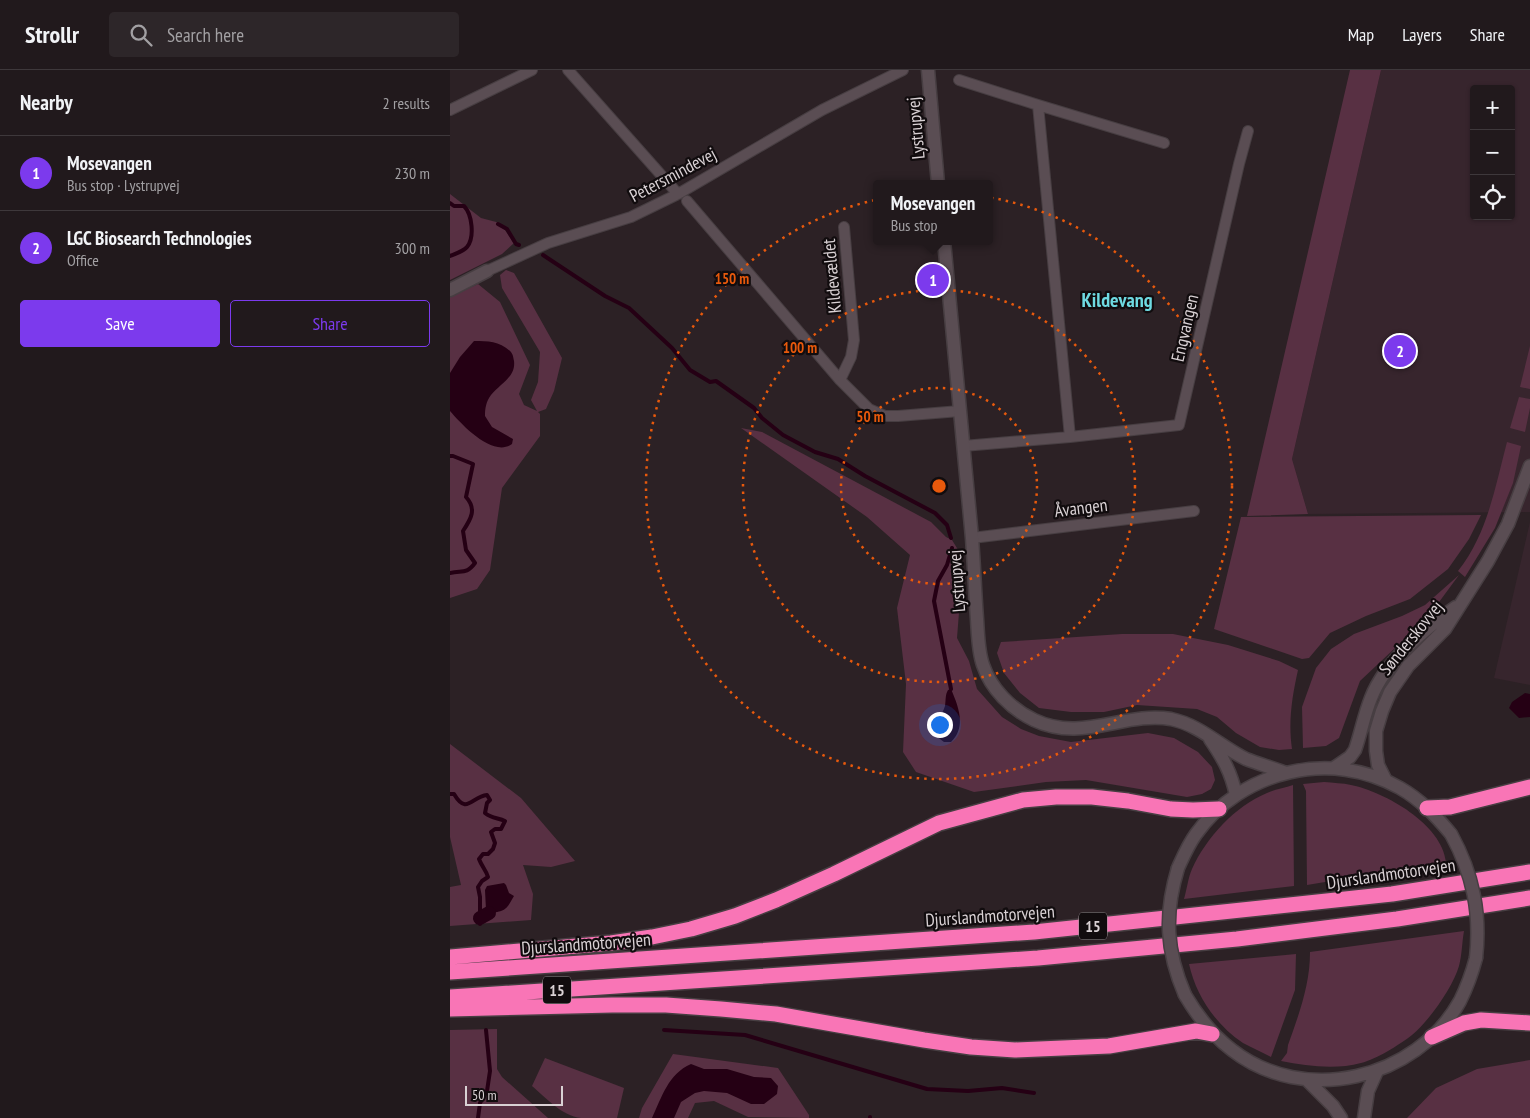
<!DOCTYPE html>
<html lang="en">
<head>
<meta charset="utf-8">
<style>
	body { margin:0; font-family:"PT Sans Narrow",sans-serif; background:#2d2629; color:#f1f3f6 }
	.controls { position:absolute; right:15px; top:15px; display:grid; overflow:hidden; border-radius:5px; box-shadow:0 1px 4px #0004 }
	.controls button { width:45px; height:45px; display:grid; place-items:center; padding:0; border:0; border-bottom:1px solid #3e383b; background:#21191c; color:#f1f3f6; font:25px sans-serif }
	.scale { position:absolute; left:15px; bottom:12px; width:98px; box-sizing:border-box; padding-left:5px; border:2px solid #d9d1d4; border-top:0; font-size:14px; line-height:18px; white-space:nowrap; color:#d9d1d4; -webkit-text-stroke:4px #110c0e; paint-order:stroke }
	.you { position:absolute; left:489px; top:654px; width:18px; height:18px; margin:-12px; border:4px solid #fff; border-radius:50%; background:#1a73e8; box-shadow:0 0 0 8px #1a73e833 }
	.badge { display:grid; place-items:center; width:32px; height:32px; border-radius:50%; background:#7c3aed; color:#fff; font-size:16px; font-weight:700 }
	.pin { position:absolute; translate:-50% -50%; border:2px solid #fff; box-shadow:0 1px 5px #0006 }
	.popup { position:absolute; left:423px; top:110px; width:120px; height:65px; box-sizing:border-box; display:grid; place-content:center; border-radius:5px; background:#21191c; filter:drop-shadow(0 1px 4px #0005); font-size:16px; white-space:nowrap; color:#a2a0a3 }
	.popup b { font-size:19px; color:#f1f3f6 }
	.popup::after { content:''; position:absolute; left:50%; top:100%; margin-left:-10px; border:10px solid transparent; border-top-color:#21191c }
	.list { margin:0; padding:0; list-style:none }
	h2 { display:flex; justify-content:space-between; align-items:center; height:65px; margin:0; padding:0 20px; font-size:21px }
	h2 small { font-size:16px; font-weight:400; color:#a2a0a3 }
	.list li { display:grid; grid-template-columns:32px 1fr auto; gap:15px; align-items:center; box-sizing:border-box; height:75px; padding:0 20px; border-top:1px solid #3e383b }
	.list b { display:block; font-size:19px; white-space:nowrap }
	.list p { margin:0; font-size:16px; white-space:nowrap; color:#a2a0a3 }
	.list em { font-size:16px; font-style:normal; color:#a2a0a3 }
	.actions { display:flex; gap:10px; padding:15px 20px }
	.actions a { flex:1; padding:11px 0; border:1px solid #7c3aed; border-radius:5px; text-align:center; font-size:18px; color:#7c3aed }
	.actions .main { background:#7c3aed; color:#fff }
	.icon { flex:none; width:28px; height:28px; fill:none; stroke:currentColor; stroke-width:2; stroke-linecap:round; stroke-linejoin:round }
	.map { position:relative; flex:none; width:1080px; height:1048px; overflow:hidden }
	header { display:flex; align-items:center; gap:30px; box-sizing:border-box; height:70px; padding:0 25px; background:#21191c; border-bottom:1px solid #3e383b }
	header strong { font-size:24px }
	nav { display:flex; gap:28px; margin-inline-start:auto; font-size:18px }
	.search { width:350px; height:45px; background:#2d2629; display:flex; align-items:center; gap:12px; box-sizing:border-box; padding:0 18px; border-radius:5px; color:#a2a0a3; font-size:19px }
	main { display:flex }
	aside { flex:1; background:#21191c }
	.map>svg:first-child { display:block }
</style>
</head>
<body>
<header>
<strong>Strollr</strong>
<div class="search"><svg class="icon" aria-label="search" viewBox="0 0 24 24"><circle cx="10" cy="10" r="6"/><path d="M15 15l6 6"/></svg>Search here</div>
<nav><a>Map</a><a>Layers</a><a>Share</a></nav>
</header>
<main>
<aside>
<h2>Nearby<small>2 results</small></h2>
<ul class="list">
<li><span class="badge">1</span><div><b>Mosevangen</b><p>Bus stop · Lystrupvej</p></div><em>230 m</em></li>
<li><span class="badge">2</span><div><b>LGC Biosearch Technologies</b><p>Office</p></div><em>300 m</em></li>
</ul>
<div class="actions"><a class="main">Save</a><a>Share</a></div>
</aside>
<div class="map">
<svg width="1080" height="1048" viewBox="0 0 1080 1048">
	<rect width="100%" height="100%" fill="#2c2125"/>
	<!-- built -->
	<path fill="#37252d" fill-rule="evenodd" d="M931 0H1080V442L858 444 842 389ZM1024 19H1061V146H1024Z
		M1080 452V615L1044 608Z"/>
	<!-- green -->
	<path fill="#583043" d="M900 0H931L842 389 858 444 797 446Z
		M0 124 31 148 50 153 64 173 52 184 0 210Z
		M56 200 64 203 71 215 112 288 104 321 96 339 88 342 90 344V366L52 418 40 500 27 519 0 528V227L28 214 50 232 80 295 69 324 74 335 87 341 81 330 88 312 90 282 52 218 50 205Z
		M1080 276V319L1070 317Z
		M1069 327 1080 329V338L1075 362 1060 358Z
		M291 358 312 362 481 452 496 467 502 470 510 483 512 504 507 568 519 591 527 619 552 647 571 659 589 666 621 672 698 663 724 668 748 682 762 697 765 710 761 719 752 724 737 727 636 710 596 712 524 722 466 702 453 682 456 614 447 538 460 485 417 447Z
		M1057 372 1071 376 1063 413 1045 458 1015 507 1008 501C1038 463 1045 417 1057 372Z
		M1031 445 1019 469 998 499 960 529 916 546 880 563 859 588 852 589 764 559 791 447Z
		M1009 505 978 547 910 611 889 668 876 676 853 678 852 637 866 598 881 579 904 564 952 546 975 535Z
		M672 564H723L778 575 829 591 848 600C842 627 838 652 842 679L829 680 810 677 786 663 767 647 747 639 687 635 654 642H621L589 638 570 623 554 603 547 583 551 572Z
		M0 674 71 728 125 791 101 797 73 795 83 824 81 850 0 856V817L11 815 0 767Z
		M874 712C883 713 893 713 901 715 935 722 992 754 996 792L857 815 856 721 853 714Z
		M843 715 844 816 734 829C737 819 738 808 742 799 756 768 785 736 817 723 825 719 835 718 843 715Z
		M1014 861C1012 872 1012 885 1009 896 1003 917 979 951 962 965 949 975 927 989 911 993 885 1000 857 996 831 991L837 983 838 975C849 944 860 915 860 882Z
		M846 884 845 920 821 987C812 982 802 978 793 973 766 955 746 926 739 894Z
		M47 959V999L52 1007 98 1048H0V960Z
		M223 984 328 998 359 1045V1048L298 1047 264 1031 245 1033 238 1048H189L192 1038Z
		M95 988 174 1018 167 1048C155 1048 143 1048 131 1048 112 1046 96 1028 82 1016Z
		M1080 990V1048H957L986 1018 1027 999Z"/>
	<!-- water -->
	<path fill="#250014" d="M24 271C38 271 49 271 60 281 63 284 63 286 64 291 66 307 50 314 41 325 36 332 35 338 35 346L42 357 63 369 62 374C43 388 12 355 0 341V303L10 287Z
		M501 619C508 636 517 656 501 672H494L486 666C481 652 492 647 495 636 496 630 495 625 498 620Z
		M1075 623 1080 624V647L1069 648 1059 638 1062 632Z
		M54 813 56 815 59 823 64 826C56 840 56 841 39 843L36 840 35 820 37 816Z
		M241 994 254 999H277L304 1007 321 1008 328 1016 327 1024 314 1034H301L277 1023 254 1021 245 1023 231 1032 224 1048H202C212 1027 218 1004 241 994Z"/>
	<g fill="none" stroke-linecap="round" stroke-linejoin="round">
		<!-- stream -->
		<path stroke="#250014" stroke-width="4" d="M0 133 4 136H14C22 144 25 167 17 177 14 181 5 184 0 186
			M48 154 57 159 66 174 69 175
			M93 185 155 226 179 238 222 278 240 300 260 312 266 311 304 338 312 348 333 365 365 382 388 389 415 406 485 443 497 455 501 468
			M0 386H3L23 394 16 427C27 439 21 449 13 461L16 480 25 493C16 505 12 500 0 503
			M501 619 484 531 488 511 497 495 502 478
			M0 724H4C17 746 22 726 37 725L40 730 37 733 35 743C41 748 48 748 55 751L51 759H45L41 762 45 773 43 779 38 784H33L29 789C32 797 36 800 38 807L32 811 28 817 30 827V854
			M214 960 295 965 477 1019 518 1021 552 1018 584 1023
			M28 1048 30 1033 37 1021 40 1001 36 960
			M420 1048V1047"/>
		<!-- canal -->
		<path stroke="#250014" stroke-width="14" d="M30 848 39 843"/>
		<!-- minor casing -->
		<g stroke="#473e42" stroke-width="12">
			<path id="minor" d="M118 0 228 124
				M509 10 588 35 714 73
				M588 35 620 367
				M0 40 82 0
				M237 131 390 310 419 339 435 346H448L510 341
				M37 201 98 173 181 147 228 124 372 40 453 0
				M390 310 401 287 404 270 394 157
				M513 376 620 367 729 355 789 94 798 61
				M522 468 744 441"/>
		</g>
		<!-- tertiary casing -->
		<g stroke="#473e42" stroke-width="15">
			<path id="tertiary" d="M478 0 488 114
				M494 171C503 270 513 369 522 468 524 495 525 522 527 549 528 563 528 581 533 595 541 619 561 639 584 650 632 673 675 641 721 649 750 655 771 677 796 689 809 694 823 698 836 703
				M0 220 37 201
				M760 669C773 688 781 702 786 725
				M884 698 900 687 905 680C911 663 914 645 921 628 935 592 975 558 1006 537
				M936 711 928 695 926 681V661L932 641 940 622 958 596 995 559 1038 491 1058 454 1080 396
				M728 798C733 787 738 775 746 764 792 700 881 679 950 718 971 730 986 746 1001 764
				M735 925C748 947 762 965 782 980 854 1036 966 1010 1010 931 1017 917 1022 903 1026 888
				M857 1010 883 1036 891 1048
				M914 1048 918 1021 927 1001"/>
		</g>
		<!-- motorway casing -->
		<g stroke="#473e42" stroke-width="18">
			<path id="motorway" d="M977 738 1000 737 1080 717
				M0 887 161 873 202 867 241 859 285 846 326 830 384 804 489 753 573 730 606 727H642L678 731 721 739 743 740 769 739
				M0 902 584 862 942 824 1080 802
				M0 927 588 888 787 869 947 849 1080 828
				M0 939 162 935H216L271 939 326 944 474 970 521 977 565 980 659 976 746 961 762 964
				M982 967 1014 953 1031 950 1080 953"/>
		</g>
		<!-- minor -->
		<use href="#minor" stroke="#5a4d53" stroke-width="10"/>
		<!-- tertiary -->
		<use href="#tertiary" stroke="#5a4d53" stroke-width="12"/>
		<!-- motorway -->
		<use href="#motorway" stroke="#f975b6" stroke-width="15"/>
		<!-- tertiary-bridge casing -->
		<g stroke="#473e42" stroke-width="15" stroke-linecap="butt">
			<path id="tertiary-bridge" d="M1001 764C1023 804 1031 843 1026 888
				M728 798C714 844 716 881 735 925"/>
		</g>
		<!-- tertiary-bridge -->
		<use href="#tertiary-bridge" stroke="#5a4d53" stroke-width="12"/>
	</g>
	<!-- distance rings -->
	<g fill="none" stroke="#e8590c" stroke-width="2.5" stroke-dasharray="2.5 5">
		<circle cx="489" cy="416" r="98"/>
		<circle cx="489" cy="416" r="196"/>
		<circle cx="489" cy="416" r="293"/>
	</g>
	<g text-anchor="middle" stroke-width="4.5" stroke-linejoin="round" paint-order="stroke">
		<!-- shield labels -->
		<g fill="#110c0e" stroke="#9d9699" stroke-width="1">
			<rect x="629" y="842.5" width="28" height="27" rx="4"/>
			<rect x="93" y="906.5" width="28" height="27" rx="4"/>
		</g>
		<g font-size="16" font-weight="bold" fill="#d9d1d4">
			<text x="643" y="862">15</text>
			<text x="107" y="926">15</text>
		</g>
		<!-- street labels -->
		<g font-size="18" fill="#d9d1d4" stroke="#110c0e">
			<text transform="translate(466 58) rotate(-95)" y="6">Lystrupvej</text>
			<text transform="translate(223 105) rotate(-28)" y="6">Petersmindevej</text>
			<text transform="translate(382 206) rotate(-95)" y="6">Kildevældet</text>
			<text transform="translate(735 258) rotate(-77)" y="6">Engvangen</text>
			<text transform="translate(631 438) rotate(-7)" y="6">Åvangen</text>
			<text transform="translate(507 511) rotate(-94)" y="6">Lystrupvej</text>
			<text transform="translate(961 568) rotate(-51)" y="6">Sønderskovvej</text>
			<text transform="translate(941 804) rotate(-8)" y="6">Djurslandmotorvejen</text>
			<text transform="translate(540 846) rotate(-4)" y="6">Djurslandmotorvejen</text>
			<text transform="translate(136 874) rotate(-4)" y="6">Djurslandmotorvejen</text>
		</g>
		<!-- quarter labels -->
		<g font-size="20" font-weight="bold" fill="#6edae1" stroke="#110c0e">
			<text x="667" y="237">Kildevang</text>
		</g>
	</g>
	<circle cx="489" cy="416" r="8" fill="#e8590c" stroke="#110c0e" stroke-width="2.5"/>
	<g font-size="15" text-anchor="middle" font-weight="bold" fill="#e8590c" stroke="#110c0e" stroke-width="4.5" stroke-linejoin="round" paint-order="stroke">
		<text x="282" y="214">150 m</text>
		<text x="350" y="283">100 m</text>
		<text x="420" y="352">50 m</text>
	</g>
</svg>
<div class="controls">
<button>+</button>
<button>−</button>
<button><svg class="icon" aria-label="locate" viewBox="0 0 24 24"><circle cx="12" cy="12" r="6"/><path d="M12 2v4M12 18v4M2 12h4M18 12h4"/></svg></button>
</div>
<div class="scale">50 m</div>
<div class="you"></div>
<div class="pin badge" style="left:483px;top:210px">1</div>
<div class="popup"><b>Mosevangen</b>Bus stop</div>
<div class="pin badge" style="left:950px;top:281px">2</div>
</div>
</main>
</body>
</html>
